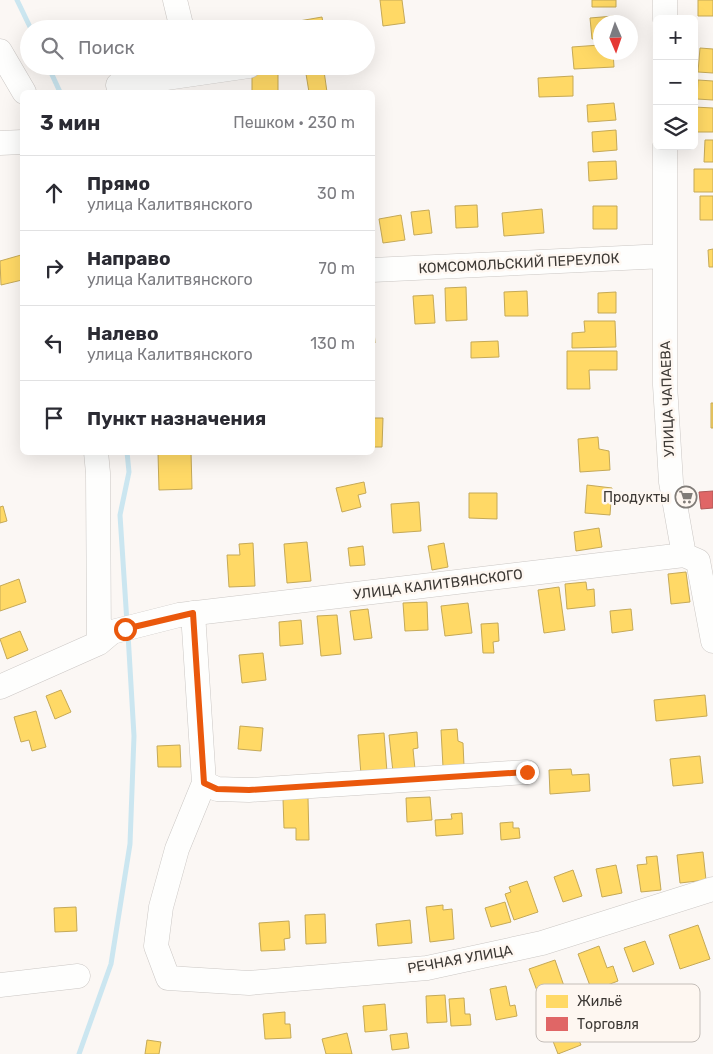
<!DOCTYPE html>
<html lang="ru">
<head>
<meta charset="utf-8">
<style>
	body { margin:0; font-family:Rubik,sans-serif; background:#f7f7f7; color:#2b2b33 }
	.controls { position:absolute; right:15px; top:15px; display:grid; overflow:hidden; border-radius:8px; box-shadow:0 5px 20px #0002 }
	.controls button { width:45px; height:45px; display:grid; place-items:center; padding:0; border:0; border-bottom:1px solid #e1e1e2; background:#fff; color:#2b2b33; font:25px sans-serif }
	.compass { position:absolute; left:593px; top:15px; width:45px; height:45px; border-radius:50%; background:#fff; box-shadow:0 5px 20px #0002; rotate:178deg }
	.stop { position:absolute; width:15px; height:15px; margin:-11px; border:4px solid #ea580c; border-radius:50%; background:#fff }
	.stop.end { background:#ea580c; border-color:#fff; box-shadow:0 1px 5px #0008 }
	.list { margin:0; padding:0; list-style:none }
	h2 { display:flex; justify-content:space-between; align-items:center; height:65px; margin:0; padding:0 20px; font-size:21px }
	h2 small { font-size:16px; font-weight:400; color:#7c7c81 }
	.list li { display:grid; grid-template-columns:32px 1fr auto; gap:15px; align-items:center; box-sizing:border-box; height:75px; padding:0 20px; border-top:1px solid #e1e1e2 }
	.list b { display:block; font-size:19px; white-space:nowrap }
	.list p { margin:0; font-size:16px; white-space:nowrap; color:#7c7c81 }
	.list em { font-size:16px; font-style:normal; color:#7c7c81 }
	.icon { flex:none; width:28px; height:28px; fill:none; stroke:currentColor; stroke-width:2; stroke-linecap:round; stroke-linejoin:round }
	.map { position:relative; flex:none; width:713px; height:1054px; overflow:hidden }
	.search { position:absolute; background:#fff; box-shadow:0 5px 20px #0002; left:20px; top:20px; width:355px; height:55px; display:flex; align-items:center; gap:12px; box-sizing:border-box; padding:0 18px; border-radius:28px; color:#7c7c81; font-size:19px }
	.panel { position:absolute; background:#fff; box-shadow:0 5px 20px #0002; left:20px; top:90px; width:355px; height:365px; border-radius:8px }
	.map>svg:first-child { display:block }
</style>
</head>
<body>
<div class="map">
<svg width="713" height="1054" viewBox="0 0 713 1054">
	<rect width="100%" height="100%" fill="#fbf7f4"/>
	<!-- homes -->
	<path fill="#ffd966" stroke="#c5a957" d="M380 0H402L405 23 383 26Z
		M592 0H616V7H592Z
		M698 0H713V16H698Z
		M614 16 615 22H600V38L592 39 590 18Z
		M322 17 324 29H300L299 21Z
		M172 22 174 29H146Z
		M600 45V52H613L614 67 574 69 572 47Z
		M700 48 713 49V73L698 72Z
		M324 71 327 92H309L306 74Z
		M278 73V92H252V74Z
		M573 76V96L539 97 538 78Z
		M698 80 713 81V100L697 99Z
		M614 103 616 120 588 122 587 105Z
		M694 107 713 108V132H694Z
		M616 130 617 150 593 152 592 132Z
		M705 140H713V162H704Z
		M616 161 617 179 589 181 588 162Z
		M694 169H713V192H694Z
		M700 196H713V220H700Z
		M477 205 478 227 456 228 455 206Z
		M593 206H617V229H593Z
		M542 209 544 233 504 236 502 213Z
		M429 210 432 233 414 235 411 212Z
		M401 215 405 240 383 243 379 219Z
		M713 249V267H709L708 250Z
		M21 255 22 280 1 285 0 261Z
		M466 287 467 320 446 321 445 288Z
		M527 291 528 316H505L504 292Z
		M616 292V313H598V293Z
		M433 295 435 323 415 324 413 296Z
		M372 308 375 343H372Z
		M584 321H615L616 347 572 348V333L585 332Z
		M498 341 499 357 471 358V342Z
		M567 351H617V370H589L590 389H567Z
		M711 403H713V428H711Z
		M372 418H383L382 447H372Z
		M598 437 599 449 609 451 610 470 580 472 578 439Z
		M191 452 192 489 159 490 158 453Z
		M364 482 366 493 358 495 361 507 342 512 336 488Z
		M587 485 612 488 610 515 585 513Z
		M469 493H497V519L469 518Z
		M419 502 421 531 393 533 391 504Z
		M3 506 7 521 0 523V507Z
		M599 528 602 547 576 551 574 532Z
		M307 542 311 581 287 583 284 544Z
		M253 543 255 586 229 587 227 555H240L239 544Z
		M444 543 448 567 432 570 428 546Z
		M363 546 365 565 350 566 348 548Z
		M686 572 690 602 671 604 668 574Z
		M19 579 26 602 0 611V586Z
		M586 582 587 590 594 589 595 606 567 609 565 584Z
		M559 587 565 630 544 633 538 590Z
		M427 602 428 630 405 631 403 603Z
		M468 603 472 633 445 636 441 606Z
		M368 609 372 638 354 640 350 611Z
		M631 609 633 630 612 633 610 611Z
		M337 615 341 654 321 656 317 616Z
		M301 620 303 644 280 646 279 622Z
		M498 623 499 641 493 642 494 653H483L481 624Z
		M20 631 28 650 7 659 0 639Z
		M263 653 266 680 242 683 239 655Z
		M61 690 71 712 55 719 46 696Z
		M705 695 707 716 656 721 654 700Z
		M36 711 46 747 32 751 29 740 21 742 14 717Z
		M240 726 263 728 261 751 238 749Z
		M457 729 458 741 463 743 464 766 443 767 441 730Z
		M417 732 418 748 413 749 415 769 393 772 389 735Z
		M384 733 387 772 361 775 358 735Z
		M180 745 181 767H158L157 746Z
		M700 756 703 783 673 786 670 759Z
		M571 769 572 775 589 774 590 791 550 794 549 770Z
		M430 797 432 820 407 822 406 798Z
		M308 798 309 840H296V828H284L283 799Z
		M462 813 463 834 436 836 435 820 452 819 451 814Z
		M513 822V828H519L520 838 501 840 500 823Z
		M703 852 706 880 680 883 677 855Z
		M657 856 661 890 641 892 637 865 647 864 646 857Z
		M616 865 622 893 602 897 596 869Z
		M573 870 582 896 563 902 554 877Z
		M527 881 538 912 514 920 505 894 511 892 509 887Z
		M505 902 511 922 491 927 485 908Z
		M443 905V910L452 909 454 939 430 942 426 907Z
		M76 907 77 931 55 932 54 908Z
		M325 914 326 943 306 944 305 915Z
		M410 920 412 943 378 946 376 924Z
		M289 921 290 938 284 939 285 950 261 951 259 923Z
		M698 925 710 959 680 969 669 935Z
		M645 941 654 964 633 972 624 948Z
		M599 946 607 968 613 966 618 981 592 991 578 954Z
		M555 960 565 989 540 999 529 969Z
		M506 986 510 1006 515 1005 517 1016 496 1020 490 989Z
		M445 995 447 1022 427 1023 426 996Z
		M464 998 465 1014H470L471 1025 451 1026 449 999Z
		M385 1004 387 1030 365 1032 363 1006Z
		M285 1012V1024H290L291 1038 265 1039 263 1014Z
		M571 1022 581 1045 558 1054 549 1031Z
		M347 1033 352 1054H326L322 1039Z
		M407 1033 409 1048 392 1050 390 1035Z
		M147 1040 161 1042 159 1054H145Z"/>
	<!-- shops -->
	<path fill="#e06666" stroke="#af5857" d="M713 491V508L701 509 699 492Z"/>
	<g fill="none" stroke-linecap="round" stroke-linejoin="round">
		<!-- stream -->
		<path stroke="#cbe6f0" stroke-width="5" d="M17 0 31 29
			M48 66 60 92
			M127 623 120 515 129 472 127 452
			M79 1054 111 964 130 844 134 736 128 634"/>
		<!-- minor casing -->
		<g stroke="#cbc7c4" stroke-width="25">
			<path id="minor" d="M175 0 182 29
				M665 0V19
				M0 51 24 92
				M118 85 249 66
				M0 143 22 142
				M665 146V385L671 482 684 555 698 561 713 641
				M372 270 665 256
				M96 452 98 473 99 643
				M193 613 204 783 217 789 249 790 527 772
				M0 687 99 643 112 632 179 615 684 555
				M204 783 177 849 161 907 156 946 168 978 249 983 427 968 542 943 713 889
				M0 985 78 976"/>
		</g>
		<!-- minor -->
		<use href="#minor" stroke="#fefefd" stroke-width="24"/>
	</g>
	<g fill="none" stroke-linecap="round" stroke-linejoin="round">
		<!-- route -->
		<path stroke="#ea580c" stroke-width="6" d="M125 629 193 613 204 783 217 789 249 790 527 772"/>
	</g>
	<!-- icons -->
	<defs>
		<g id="supermarket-ring" transform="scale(1.125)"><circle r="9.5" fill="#fef7f1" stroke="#807c78" stroke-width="1.5"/><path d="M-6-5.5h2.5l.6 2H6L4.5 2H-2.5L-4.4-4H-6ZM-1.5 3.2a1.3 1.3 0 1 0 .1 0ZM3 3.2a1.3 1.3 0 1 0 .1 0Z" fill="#807c78"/></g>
	</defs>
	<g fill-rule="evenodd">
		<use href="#supermarket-ring" x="686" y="497"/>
	</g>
	<g text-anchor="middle" stroke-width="5" stroke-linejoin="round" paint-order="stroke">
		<!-- street labels -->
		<g font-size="14" fill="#3d3935" stroke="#fef7f1">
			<text transform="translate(519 263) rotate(-3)" y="5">КОМСОМОЛЬСКИЙ ПЕРЕУЛОК</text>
			<text transform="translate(667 399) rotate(-92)" y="5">УЛИЦА ЧАПАЕВА</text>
			<text transform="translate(438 584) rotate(-7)" y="5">УЛИЦА КАЛИТВЯНСКОГО</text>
			<text transform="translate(460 959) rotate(-10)" y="5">РЕЧНАЯ УЛИЦА</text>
		</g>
		<!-- poi labels -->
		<g font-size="14" fill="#3d3935" stroke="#fef7f1" text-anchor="end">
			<text x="670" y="502">Продукты</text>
		</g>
	</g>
	<!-- legend -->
	<rect x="536" y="984" width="164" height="58" rx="8" fill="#fef7f1" stroke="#c4beb9" stroke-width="1"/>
	<rect x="546" y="995" width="22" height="13" fill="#ffd966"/>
	<rect x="546" y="1017" width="22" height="14" fill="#e06666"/>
	<g font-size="14" fill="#3d3935">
		<text x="577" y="1006">Жильё</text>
		<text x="577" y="1029">Торговля</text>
	</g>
</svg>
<div class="controls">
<button>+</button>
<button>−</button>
<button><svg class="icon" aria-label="layers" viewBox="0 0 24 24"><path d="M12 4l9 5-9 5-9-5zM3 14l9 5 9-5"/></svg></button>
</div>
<svg class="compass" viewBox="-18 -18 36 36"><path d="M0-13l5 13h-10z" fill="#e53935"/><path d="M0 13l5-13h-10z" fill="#7c7c81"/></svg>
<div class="stop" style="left:125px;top:629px"></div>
<div class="stop end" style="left:527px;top:772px"></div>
<div class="search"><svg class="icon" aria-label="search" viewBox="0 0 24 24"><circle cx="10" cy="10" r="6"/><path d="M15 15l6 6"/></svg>Поиск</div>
<section class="panel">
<h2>3 мин<small>Пешком · 230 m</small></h2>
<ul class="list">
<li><svg class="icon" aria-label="ahead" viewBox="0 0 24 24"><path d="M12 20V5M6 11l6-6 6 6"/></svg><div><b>Прямо</b><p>улица Калитвянского</p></div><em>30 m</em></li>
<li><svg class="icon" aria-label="right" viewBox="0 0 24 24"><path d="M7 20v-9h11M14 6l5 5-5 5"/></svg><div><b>Направо</b><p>улица Калитвянского</p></div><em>70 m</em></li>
<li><svg class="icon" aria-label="left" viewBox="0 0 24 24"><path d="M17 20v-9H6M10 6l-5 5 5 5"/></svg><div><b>Налево</b><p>улица Калитвянского</p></div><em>130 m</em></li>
<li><svg class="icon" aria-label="arrive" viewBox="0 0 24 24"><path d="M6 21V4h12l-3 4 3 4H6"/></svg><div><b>Пункт назначения</b></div></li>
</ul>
</section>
</div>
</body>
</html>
